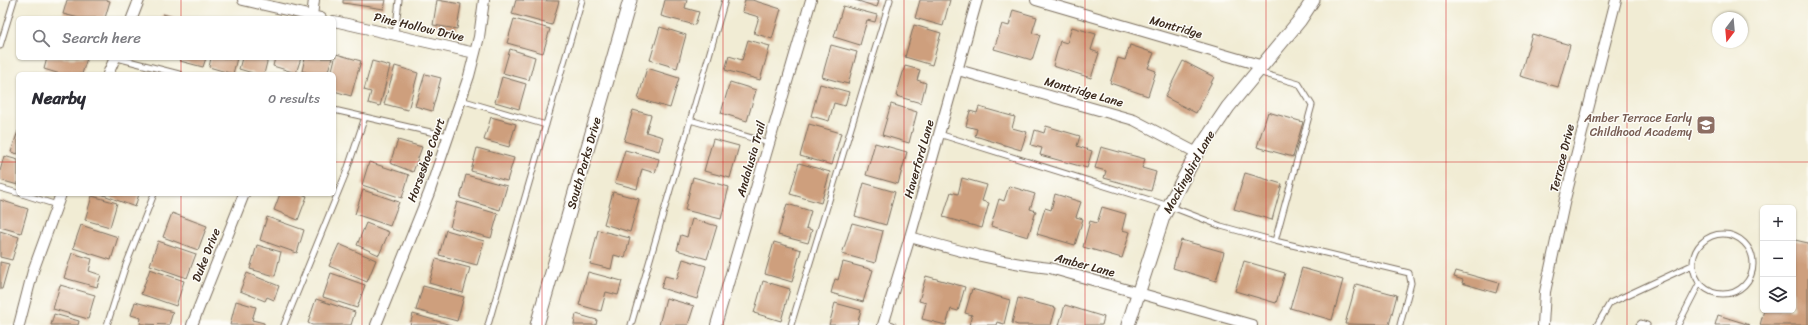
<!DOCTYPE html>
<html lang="en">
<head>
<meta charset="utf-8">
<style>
	body { margin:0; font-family:Sriracha,sans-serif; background:#f7f7f7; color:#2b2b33 }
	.controls { position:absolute; right:12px; bottom:12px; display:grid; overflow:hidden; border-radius:6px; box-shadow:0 1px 3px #0004 }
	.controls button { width:36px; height:36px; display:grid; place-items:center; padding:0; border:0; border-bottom:1px solid #e1e1e2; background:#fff; color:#2b2b33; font:20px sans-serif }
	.compass { position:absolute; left:1712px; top:12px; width:36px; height:36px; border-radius:50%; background:#fff; box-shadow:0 1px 3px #0004; rotate:196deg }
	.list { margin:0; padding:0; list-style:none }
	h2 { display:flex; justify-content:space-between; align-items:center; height:52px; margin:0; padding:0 16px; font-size:17px }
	h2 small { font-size:13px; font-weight:400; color:#7c7c81 }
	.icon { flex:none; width:22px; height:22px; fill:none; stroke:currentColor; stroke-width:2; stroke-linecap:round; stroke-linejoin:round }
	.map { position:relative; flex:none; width:1808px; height:325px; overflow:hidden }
	.search { position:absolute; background:#fff; box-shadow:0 1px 3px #0004; left:16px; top:16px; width:320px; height:44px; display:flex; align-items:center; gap:10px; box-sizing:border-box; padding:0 14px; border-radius:6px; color:#7c7c81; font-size:15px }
	.panel { position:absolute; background:#fff; box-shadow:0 1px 3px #0004; left:16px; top:72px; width:320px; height:124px; border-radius:6px }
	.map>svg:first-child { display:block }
</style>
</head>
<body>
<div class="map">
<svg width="1808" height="325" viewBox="0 0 1808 325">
	<rect width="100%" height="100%" fill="#fdfcf7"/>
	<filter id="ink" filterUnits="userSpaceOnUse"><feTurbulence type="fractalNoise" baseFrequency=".025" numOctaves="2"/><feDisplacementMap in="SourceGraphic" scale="8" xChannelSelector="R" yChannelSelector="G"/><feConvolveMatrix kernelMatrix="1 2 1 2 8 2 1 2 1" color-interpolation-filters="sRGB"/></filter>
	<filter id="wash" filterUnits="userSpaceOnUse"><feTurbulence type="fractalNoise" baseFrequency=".012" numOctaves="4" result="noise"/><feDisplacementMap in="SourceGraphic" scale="16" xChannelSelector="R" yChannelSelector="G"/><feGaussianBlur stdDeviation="0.9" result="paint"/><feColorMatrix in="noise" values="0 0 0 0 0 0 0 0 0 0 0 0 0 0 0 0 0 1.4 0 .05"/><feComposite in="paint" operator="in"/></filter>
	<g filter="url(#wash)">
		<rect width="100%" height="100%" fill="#f1ecd4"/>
		<g id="blocks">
			<!-- building -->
			<path fill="#ce9f7d" d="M67 0H106L110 1 105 18H79L63 14Z
				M343 0H386L384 9 343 3Z
				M437 0 461 4 457 29 433 25Z
				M516 0 559 1 552 25 512 14Z
				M665 0H687L685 8 699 12 695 25 661 16Z
				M745 0H752L781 9 772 39 754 33 759 17 742 12Z
				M855 0H879L877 7Z
				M920 0H950L943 26 915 18Z
				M843 6 877 15 875 22 867 20 860 45 834 37Z
				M1013 10 1037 17 1032 33 1040 35 1032 60 994 49 1002 24 1009 26Z
				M163 14 177 18H161Z
				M514 19 550 29 543 53 507 43Z
				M914 25 941 33 932 65 905 57Z
				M660 27 686 35 677 68 650 60Z
				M1072 27 1096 34 1091 50 1099 53 1091 78 1053 66 1060 41 1067 43Z
				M1532 34 1570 45 1558 87 1520 76Z
				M748 40 770 46 760 80 725 70 729 56 742 60Z
				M831 45 857 52 848 84 822 77Z
				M1130 45 1154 53 1148 68 1156 71 1148 96 1110 83 1118 58 1125 60Z
				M510 49 535 57 529 80 503 73Z
				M336 54 361 61 351 96 334 91V74H331Z
				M47 58H87L82 74H60L44 69Z
				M181 58H206L203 67 180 61Z
				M211 58H237L233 74 209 67Z
				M242 58H268L264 74H256L239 69Z
				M275 58H301L296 73 273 66Z
				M305 58H332L327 74H313L302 71Z
				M372 61 390 66 380 106 368 103 371 92 364 90Z
				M1183 61 1214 77 1196 113 1165 97Z
				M395 66 418 73 408 110 384 104Z
				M905 66 920 70 917 80 926 83 921 103 896 96Z
				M647 68 679 78 670 108 638 99Z
				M425 74 441 78 432 111 415 106Z
				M502 77 526 84 519 109 495 102Z
				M730 82 756 90 747 121 721 113Z
				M820 84 849 92 845 106 834 103 829 121 811 116Z
				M891 104 917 112 909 143 882 135Z
				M979 107 1015 117 1012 128 1027 132 1021 150 975 136 977 129 966 126 970 111 977 113Z
				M633 110 651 115 646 132 663 137 659 151 624 141Z
				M1268 112 1303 122 1293 157 1257 147Z
				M491 117 516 124 509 147 484 140Z
				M809 124 841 133 832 165 800 156Z
				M1046 126 1080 136 1077 146 1092 151 1087 168 1040 155 1042 148 1031 145 1035 130 1044 133Z
				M18 131V154L11 152Z
				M713 139 739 146 730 178 704 171Z
				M398 140 422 147 413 172 390 163Z
				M875 143 907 152 898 184 866 175Z
				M1101 147 1145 159 1142 168 1156 172 1151 191 1104 178 1106 171 1095 168Z
				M477 148 514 158 507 181 471 171Z
				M625 150 659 159 655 173 642 169 637 189 615 183Z
				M4 156 18 160V185L0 180V171Z
				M369 162 409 175 402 198 362 185Z
				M799 163 830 172 821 203 790 194Z
				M1245 173 1282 184 1272 220 1234 209Z
				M466 175 507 186 500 210 460 198Z
				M693 177 729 187 721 219 685 210Z
				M962 178 987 185 982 201 989 203 982 228 943 217 951 192 958 194Z
				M864 183 895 192 886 225 855 216Z
				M1009 186 1035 194 1030 209 1036 211 1028 237 991 226 999 199 1004 201Z
				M363 190 399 202 390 226 355 214Z
				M613 192 639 199 630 232 604 224Z
				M101 194H139L135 207Z
				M280 194H301L307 196 298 220 274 210Z
				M1055 194 1081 202 1076 217 1083 219 1075 245 1037 234 1045 208 1051 210Z
				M92 196 117 203 110 227 85 220Z
				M0 200 28 209 21 233 0 227Z
				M457 202 498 214 491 238 450 227Z
				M787 204 811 211 806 228 812 230 808 243 778 235Z
				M1102 207 1126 214 1122 230 1130 232 1122 258 1083 247 1090 221 1097 223Z
				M172 213 207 226 198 250 163 237Z
				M267 217 304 230 297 253 260 240Z
				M692 219 717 226 707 259 677 250 681 235 687 237Z
				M366 223 389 232 379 255 357 245Z
				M852 223 883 231 875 263 842 254Z
				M81 225 118 237 111 260 73 248Z
				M446 230 484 241 477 265 439 255Z
				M598 230 630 238 625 258 614 255 611 269 590 264Z
				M0 231 19 237 12 260 0 257Z
				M1181 240 1224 252 1216 281 1173 268Z
				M1795 240 1808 243V325H1760L1764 310H1793V247Z
				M158 241 196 254 187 278 150 265Z
				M774 242 801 250 792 282 765 274Z
				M339 244 376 260 367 282 329 266Z
				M257 245 281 252 275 276 250 269Z
				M72 253 92 259 89 271 101 275 97 287 64 278Z
				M436 259 470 268 463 293 429 283Z
				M683 259 706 266 697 299 661 288 665 276 677 279Z
				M1244 261 1285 273 1276 303 1235 291Z
				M0 262 9 264 2 289H0Z
				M843 262 873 270 863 302 831 293 835 279 838 280Z
				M1302 268 1343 280 1332 320 1290 308Z
				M150 269 184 281 176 306 141 294Z
				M1456 271 1499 283 1496 293 1462 283 1463 280 1454 277Z
				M588 272 622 281 618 295 606 292 601 311 579 305Z
				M247 273 279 286 274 300 267 297 265 301 240 291Z
				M331 273 365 285 357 308 323 297Z
				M926 276 965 287 958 311 951 309 946 325 922 319 926 303 919 301Z
				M763 281 790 289 781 321 754 313Z
				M1356 284 1397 295 1389 325 1345 324Z
				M60 285 95 295 88 319 53 309Z
				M423 286 464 297 457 321 416 310Z
				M972 289 1010 300 1004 324 997 322 996 325H969L972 315 965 313Z
				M666 298 694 306 688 325H659Z
				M1018 298 1056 308 1051 325H1018L1012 323Z
				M316 299 355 312 351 325H312L308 323Z
				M236 301 256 307 252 320 264 323V325H230Z
				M135 302 173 312 169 325 140 324 141 318 131 315Z
				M835 303 861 310 857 325H829Z
				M1065 305 1104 317 1102 325H1059Z
				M54 314 79 321 78 325H51Z
				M413 314 451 325H410Z
				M576 314 597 320 596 325H574Z
				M1718 315 1750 325H1715Z"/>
		</g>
	</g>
	<g filter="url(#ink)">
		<use href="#blocks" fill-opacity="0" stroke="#7b6e5e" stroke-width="1"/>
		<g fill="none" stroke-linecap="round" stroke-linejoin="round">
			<!-- service casing -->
			<g stroke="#7b6e5e" stroke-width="7">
				<path id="service" d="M395 35 399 0
					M0 46 14 0
					M117 58 179 74
					M1258 72 1299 84 1312 105 1275 241
					M461 100 546 125
					M334 110 448 136
					M690 120 769 143
					M939 134 1169 206 1221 226 1275 241 1409 273 1411 283 1400 325
					M0 188 18 193
					M22 194 57 205
					M1693 264a30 30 0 1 1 60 0a30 30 0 1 1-60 0Z
					M884 322 893 325
					M107 325 126 265 154 194
					M284 325 346 173 365 117
					M488 325 582 0
					M631 325 725 0
					M791 325 890 0
					M1597 325 1610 303 1692 265
					M1639 325 1641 323 1647 325
					M1678 325 1699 284"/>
			</g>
			<!-- minor casing -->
			<g stroke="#7b6e5e" stroke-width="12">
				<path id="minor" d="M243 0 321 18
					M1036 0 1263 66
					M312 16 314 0
					M132 18 139 0
					M334 21 475 53
					M958 70 1134 120 1197 153
					M108 74 115 58
					M910 237C956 250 1001 263 1050 268L1252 325
					M19 325 33 271 61 194
					M192 325 244 194
					M376 325 429 193 469 76 479 37 484 0
					M716 325 811 0
					M883 325 910 237 977 0
					M1543 325 1545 292 1565 199 1616 0"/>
			</g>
			<!-- tertiary casing -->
			<g stroke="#7b6e5e" stroke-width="15">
				<path id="tertiary" d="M537 325 630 0
					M1128 325 1163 217 1197 153 1228 107 1300 20 1313 0"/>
			</g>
			<!-- service -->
			<use href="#service" stroke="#fff" stroke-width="5"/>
			<!-- minor -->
			<use href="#minor" stroke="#fff" stroke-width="10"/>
			<!-- tertiary -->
			<use href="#tertiary" stroke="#fff" stroke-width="13"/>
		</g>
	</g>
	<!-- grid -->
	<path fill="none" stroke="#d62828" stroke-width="1" stroke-opacity="0.55" d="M181 0V18M362 0V325M542 0V325M723 0V325M904 0V325M1085 0V325M1266 0V325M1446 0V325M1627 0V325M181 58V74M0 162H18M334 162H1808M181 194V325"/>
	<!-- icons -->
	<defs>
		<g id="school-square" transform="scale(1)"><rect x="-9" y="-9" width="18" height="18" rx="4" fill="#8d6e63" stroke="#fdfcf7"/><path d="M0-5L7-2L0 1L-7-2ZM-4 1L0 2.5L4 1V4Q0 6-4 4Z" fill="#fff"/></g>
	</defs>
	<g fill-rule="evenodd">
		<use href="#school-square" x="1706" y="125"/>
	</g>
	<g text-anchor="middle" stroke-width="3" stroke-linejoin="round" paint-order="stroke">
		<!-- street labels -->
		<g font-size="12" fill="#3b2a1e" stroke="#fdfcf7">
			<text transform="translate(419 27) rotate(13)" y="4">Pine Hollow Drive</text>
			<text transform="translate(1176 27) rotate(16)" y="4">Montridge</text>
			<text transform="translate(1084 92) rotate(16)" y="4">Montridge Lane</text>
			<text transform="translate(1562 158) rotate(-76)" y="4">Terrace Drive</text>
			<text transform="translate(751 159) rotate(-74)" y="4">Andalusia Trail</text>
			<text transform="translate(919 159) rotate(-74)" y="4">Haverford Lane</text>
			<text transform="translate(426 160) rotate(-70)" y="4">Horseshoe Court</text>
			<text transform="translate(584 163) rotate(-74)" y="4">South Parks Drive</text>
			<text transform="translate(1189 172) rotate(-61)" y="4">Mockingbird Lane</text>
			<text transform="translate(206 255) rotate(-68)" y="4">Duke Drive</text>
			<text transform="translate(1085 265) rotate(15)" y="4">Amber Lane</text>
		</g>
		<!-- education labels -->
		<g font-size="12" fill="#785e54" stroke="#fdfcf7" text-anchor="end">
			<text x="1692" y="122">Amber Terrace Early<tspan x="1692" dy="14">Childhood Academy</tspan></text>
		</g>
	</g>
</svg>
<div class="controls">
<button>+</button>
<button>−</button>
<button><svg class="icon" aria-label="layers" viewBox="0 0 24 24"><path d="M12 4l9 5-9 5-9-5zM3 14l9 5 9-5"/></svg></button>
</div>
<svg class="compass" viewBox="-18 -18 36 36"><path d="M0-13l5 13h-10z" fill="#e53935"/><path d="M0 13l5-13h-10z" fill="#7c7c81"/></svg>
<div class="search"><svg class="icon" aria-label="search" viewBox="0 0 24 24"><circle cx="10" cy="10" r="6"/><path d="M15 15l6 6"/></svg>Search here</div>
<section class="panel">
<h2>Nearby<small>0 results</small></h2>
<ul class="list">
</ul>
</section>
</div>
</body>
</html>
